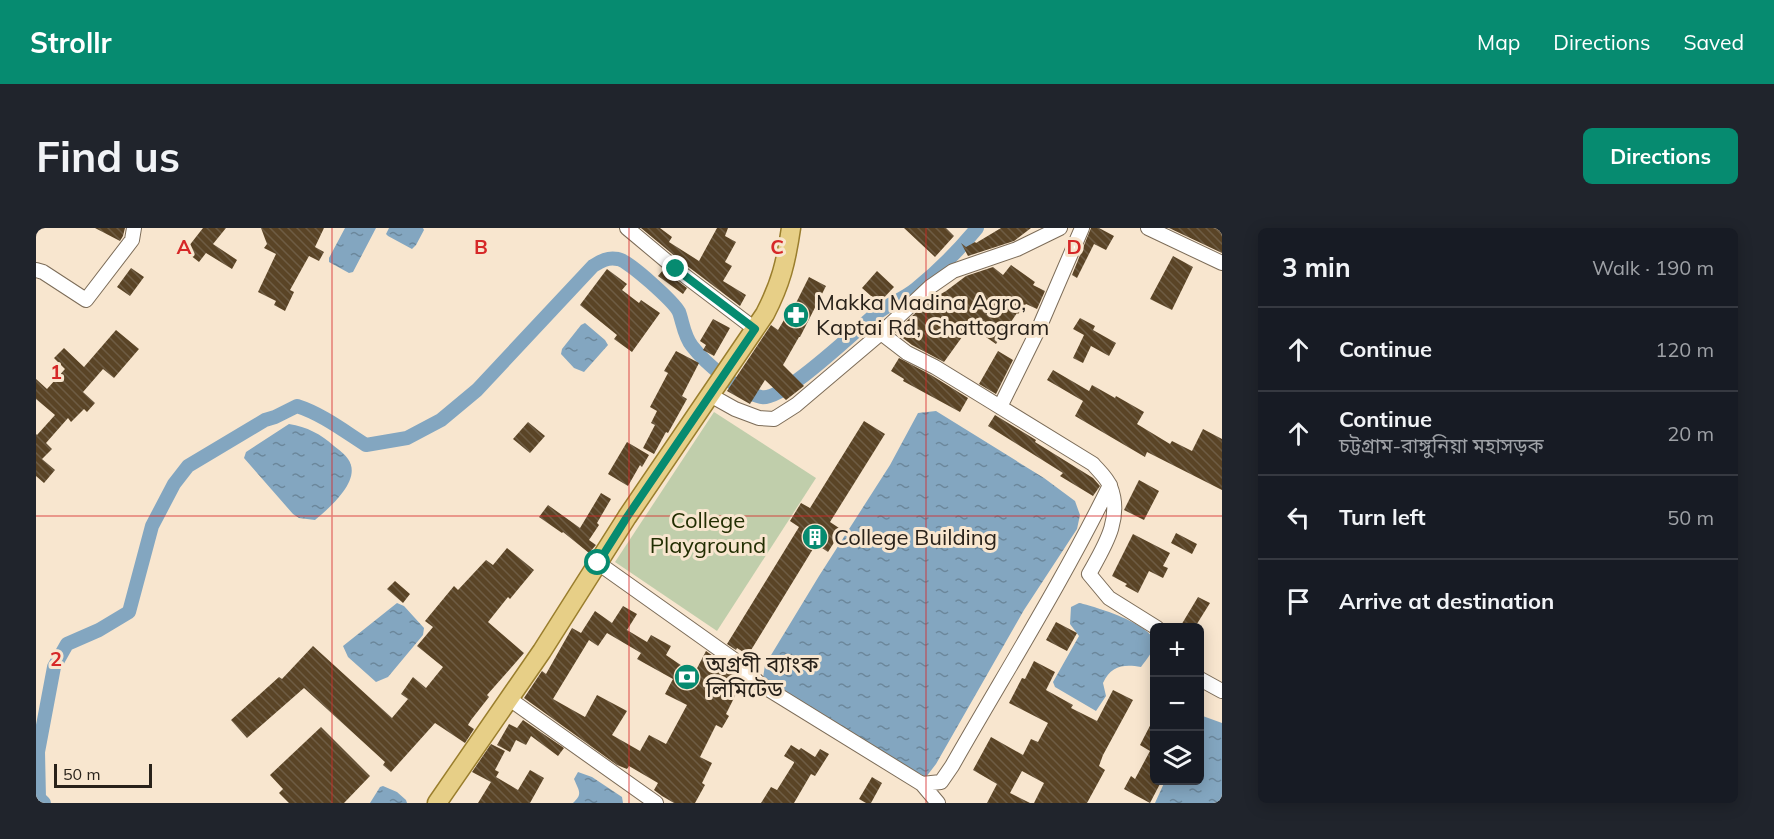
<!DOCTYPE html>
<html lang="en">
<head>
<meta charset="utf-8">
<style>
	body { margin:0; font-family:Mulish,"Noto Sans Bengali",sans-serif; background:#20242c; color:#f1f3f6 }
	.controls { position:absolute; right:18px; bottom:18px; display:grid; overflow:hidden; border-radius:9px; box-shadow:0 3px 15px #0003 }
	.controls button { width:54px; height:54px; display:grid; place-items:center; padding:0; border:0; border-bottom:2px solid #363941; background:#171b24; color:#f1f3f6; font:30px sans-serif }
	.scale { position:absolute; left:18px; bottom:15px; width:98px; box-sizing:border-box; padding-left:6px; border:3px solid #29221a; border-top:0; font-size:16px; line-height:21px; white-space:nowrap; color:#29221a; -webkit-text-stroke:4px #f8e6cf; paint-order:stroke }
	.stop { position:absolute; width:18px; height:18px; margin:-14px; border:4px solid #068b70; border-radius:50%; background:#fff }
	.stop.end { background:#068b70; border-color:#fff; box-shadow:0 2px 6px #0008 }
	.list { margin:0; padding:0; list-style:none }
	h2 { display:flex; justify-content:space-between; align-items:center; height:78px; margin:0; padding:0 24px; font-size:26px }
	h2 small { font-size:20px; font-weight:400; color:#9ea1a6 }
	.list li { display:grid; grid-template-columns:39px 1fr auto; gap:18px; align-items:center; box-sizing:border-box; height:84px; padding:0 24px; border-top:2px solid #363941 }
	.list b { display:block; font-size:22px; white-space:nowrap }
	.list p { margin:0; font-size:20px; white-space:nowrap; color:#9ea1a6 }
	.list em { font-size:20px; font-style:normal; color:#9ea1a6 }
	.icon { flex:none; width:33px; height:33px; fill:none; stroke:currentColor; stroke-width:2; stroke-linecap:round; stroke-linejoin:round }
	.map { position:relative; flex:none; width:1186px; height:575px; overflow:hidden; border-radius:9px }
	header { display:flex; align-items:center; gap:36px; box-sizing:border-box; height:84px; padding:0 30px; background:#068b70; color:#fff }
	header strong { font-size:28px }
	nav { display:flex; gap:33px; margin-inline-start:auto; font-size:21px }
	.intro { display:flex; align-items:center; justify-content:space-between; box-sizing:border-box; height:144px; padding:0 36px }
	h1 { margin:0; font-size:42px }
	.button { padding:15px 27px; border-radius:9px; background:#068b70; color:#fff; font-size:21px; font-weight:700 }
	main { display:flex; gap:36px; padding:0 36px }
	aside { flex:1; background:#171b24; border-radius:9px; box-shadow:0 3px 15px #0003 }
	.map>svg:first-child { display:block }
</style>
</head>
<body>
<header>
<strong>Strollr</strong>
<nav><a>Map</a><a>Directions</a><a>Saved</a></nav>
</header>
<div class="intro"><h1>Find us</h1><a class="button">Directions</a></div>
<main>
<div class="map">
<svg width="1186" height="575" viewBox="0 0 1186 575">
	<defs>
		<pattern id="water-ripples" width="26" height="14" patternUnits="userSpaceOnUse" patternTransform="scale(1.5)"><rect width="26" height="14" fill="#83a6c0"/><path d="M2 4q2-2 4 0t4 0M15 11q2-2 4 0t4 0" fill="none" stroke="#6b879b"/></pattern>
		<pattern id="building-back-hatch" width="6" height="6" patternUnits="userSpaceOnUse" patternTransform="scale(1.5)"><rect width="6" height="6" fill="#5a4426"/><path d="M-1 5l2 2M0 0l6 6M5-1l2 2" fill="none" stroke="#6e5c44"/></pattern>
	</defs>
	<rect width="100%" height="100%" fill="#f8e6cf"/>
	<!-- park -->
	<path fill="#c0ceab" d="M678 184 780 250 681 403 579 334Z"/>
	<!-- water -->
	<path fill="url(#water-ripples)" d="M309 0H340L317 44 313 45 293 34V30Z
		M353 0H387L388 2 380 17 376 21 352 8 350 6Z
		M549 95 569 112 572 117 548 144 538 140 525 126 526 121 545 97Z
		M900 183 1008 250 1039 273 1044 287 1041 301 988 382 900 536 890 549 810 506 727 450 729 437 783 348 854 237 882 185Z
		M253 196C271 199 285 206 298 218 303 222 309 226 312 231 327 252 293 280 279 292L263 290 257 286 208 230 210 224Z
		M361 375 368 378 388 400 387 407 352 449 340 454 312 429 307 418Z
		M1043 375C1058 378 1119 397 1118 415 1118 423 1110 432 1105 439 1087 436 1075 438 1067 455L1070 468 1060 483 1019 459 1017 454 1043 408 1034 396 1035 379Z
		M1164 487 1186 495V575H1119L1129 553 1164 552Z
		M542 544 556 549 586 569 587 575H537C547 566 543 563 538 551Z
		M347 558 361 564 370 572 371 575H334L344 559Z"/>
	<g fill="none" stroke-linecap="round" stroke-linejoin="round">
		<!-- canal -->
		<path stroke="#83a6c0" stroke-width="14" d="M8 575 3 570 2 524 18 439 31 416 63 402 93 384 116 298 138 256 152 238 229 192 239 189 261 178C286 186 308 203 330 217L371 210 405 192 441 162 557 38C565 33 571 29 582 31 592 32 638 74 643 84 647 95 648 108 656 118 669 135 703 164 725 169 747 174 821 101 841 85 853 76 868 71 880 61 902 43 923 22 941 0"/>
	</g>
	<!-- building -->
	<path fill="url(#building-back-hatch)" fill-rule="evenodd" d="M59 0H89L87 8 84 13Z
		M167 0H190L177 16 201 32 196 41 170 25 163 34 149 23Z
		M225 0H288L279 19 288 24 283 33 273 28 254 62 258 64 249 83 238 77 240 73 222 64 240 26 228 20 231 16Z
		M605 0H624L636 9 633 14 663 33 681 0H692L689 8 700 14 689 34 696 38 687 53 710 67 704 78 646 34Z
		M868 0H910L918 8 899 29Z
		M965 0H995L978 13 932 28 925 15 930 19 939 14 940 15Z
		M1055 0H1063L1078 8 1070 22 1058 16 1041 50 1036 47Z
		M1133 0H1186V25Z
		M1137 28 1157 39 1136 82 1114 71Z
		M975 37 999 54 997 57 1009 63 1001 81 990 76 982 86 981 85 960 116 934 98 908 134 876 117 859 104 891 74 910 63 930 48 957 39 967 47Z
		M95 40 108 49 94 68 81 59Z
		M571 41 591 56 586 62 603 75 605 72 624 85 596 124 578 111 581 107 544 77Z
		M627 42 651 60 647 66 622 48Z
		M841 43 858 59 843 75 826 60Z
		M773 49 790 58 764 109H763L747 137 768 158 750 172 729 152 714 176 691 163 735 97 742 102 748 92 751 93Z
		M1044 90 1059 98 1057 102 1080 115 1073 128 1055 118 1047 135 1037 130 1048 107 1037 101Z
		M677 91 694 100 678 128 667 122 670 117 664 113Z
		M80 102 103 121 78 150 67 141 47 164 59 175 51 184 48 181 35 194 32 190 10 215 16 221 6 231 19 242 8 255 0 248V206L1 207 19 187 0 171V151L11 161 29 141 18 130 28 120 48 139Z
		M640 123 663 135 646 168 651 171 632 205 630 204 618 226 607 220 619 197 615 195 621 183 614 179 632 145 628 143Z
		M962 123 977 132 960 166 943 156Z
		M863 130 895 147 932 170 924 184 867 153 868 151 855 143Z
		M1017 142 1053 163 1056 157 1079 170 1080 168 1108 184 1101 196 1134 216 1136 213 1156 223 1167 201 1186 211V262L1111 224 1109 229 1039 188 1047 173 1011 152Z
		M959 187 1000 212 999 214 1057 250 1064 258 1057 268 1024 248 1027 245 952 198Z
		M828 193 849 206 794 294 806 302 792 324 780 316 712 427 701 420 700 422 691 416 763 299 754 293 765 275 774 280Z
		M492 194 509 208 494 225 477 211Z
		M591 214 613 227 606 239 604 237 592 258 572 246Z
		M1103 252 1123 263 1108 292 1088 282Z
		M565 265 575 271 561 295 563 297 553 312 560 317 553 325 527 304 526 305 503 289 512 277 544 300Z
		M1140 305 1161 316 1156 326 1135 315Z
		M1097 306 1134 325 1127 338 1132 340 1127 350 1113 343 1102 365 1089 358 1091 356 1076 348Z
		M471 320 498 342 474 371 472 369 452 394 488 425 451 467 453 469 435 492 432 497 438 501 429 515 399 495 355 544 347 537 349 534 268 460 211 510 195 492 243 449 246 451 277 418 356 490 372 471 365 466 377 449 390 460 407 439 381 418 397 399 389 393 418 358 422 362 450 332 457 337Z
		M359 353 374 366 367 375 351 361Z
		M1162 369 1174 375 1159 399H1144Z
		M587 378 601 386 591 402 611 414 615 407 635 418 630 427 658 446 670 423 691 438 690 441 699 445 707 452 690 486 693 488 686 500 680 497 664 529 676 535 666 555 669 557 659 575H638L626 568 618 562 622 555 593 538 591 541 581 537 488 470 506 443 510 446 536 400 545 405 559 383 576 395ZM571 405 605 425 601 431 637 451 629 466 651 477 630 516 613 507 604 523 576 507 591 483 561 467 549 489 517 471 553 412 562 418Z
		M1020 394 1041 405 1031 423 1010 412Z
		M998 433 1019 444 1010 462 1037 477 1035 480 1061 493 1077 462 1097 472 1067 527 1063 538 1069 542 1051 575H998L1008 555 986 543 974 565 994 575H951L961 556 937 542 955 509 987 527 995 511 1002 514 1012 495 973 475 986 450 989 451Z
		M1119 488V552H1126L1114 575 1088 561 1095 548 1099 551 1114 523 1104 517Z
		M487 492 528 520 522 528 495 508 490 517 480 512 474 524 461 517 473 496 481 500Z
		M285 499 334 548 308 575H253L243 565 247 561 234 547Z
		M455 516 469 523 459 542 463 544 460 549 482 562 494 542 508 550 494 575H442L455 554 436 544Z
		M755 517 763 522 765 520 779 529 784 521 793 526 779 548 775 546 758 575H725L735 559 741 562 758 535V534L748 528Z
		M836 549 846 555 835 575H830L823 571Z"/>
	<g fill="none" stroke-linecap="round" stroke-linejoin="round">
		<!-- minor casing -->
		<g stroke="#7c6c58" stroke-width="16">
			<path id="minor" d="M591 0 640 41 719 101
				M1112 0 1186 35
				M0 42 7 44 50 72 96 12 98 0
				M845 105 871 125 899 139 1057 236C1062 242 1071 250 1074 258 1087 291 1068 319 1053 346L1073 370 1121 400
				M674 167 699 181 723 190 738 191 760 177 845 105 894 59 917 43 981 21 1024 0
				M964 179 1003 100 1046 0
				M562 335 697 431 724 456 886 556 905 554 916 538C969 445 1027 353 1074 257
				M1164 451 1186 463
				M472 470 620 575
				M886 556 902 575"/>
		</g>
		<!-- major casing -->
		<g stroke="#9a7e2d" stroke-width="21">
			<path id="major" d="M401 575 506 423 591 289 729 86C745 55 750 34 755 0"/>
		</g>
		<!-- minor -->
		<use href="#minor" stroke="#fff" stroke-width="14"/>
		<!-- major -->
		<use href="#major" stroke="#e7cf87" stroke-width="18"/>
	</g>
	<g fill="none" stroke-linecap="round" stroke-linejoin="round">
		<!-- route -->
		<path stroke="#068b70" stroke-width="8" d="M562 335 591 289 719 101 640 41"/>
	</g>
	<!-- grid -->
	<path fill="none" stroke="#d62828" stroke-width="1.5" stroke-opacity="0.55" d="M296 0V575M593 0V575M890 0V575M0 288H1186"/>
	<!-- icons -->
	<defs>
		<g id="pharmacy-disc" transform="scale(1.35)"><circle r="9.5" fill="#068b70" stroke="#f8e6cf"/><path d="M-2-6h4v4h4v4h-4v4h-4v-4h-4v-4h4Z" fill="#fff"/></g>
		<g id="building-disc" transform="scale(1.35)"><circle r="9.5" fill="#068b70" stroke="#f8e6cf"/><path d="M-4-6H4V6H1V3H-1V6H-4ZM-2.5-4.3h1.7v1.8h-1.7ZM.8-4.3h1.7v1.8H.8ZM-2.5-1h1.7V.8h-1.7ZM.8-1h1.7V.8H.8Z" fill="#fff"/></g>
		<g id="bank-disc" transform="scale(1.35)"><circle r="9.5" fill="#068b70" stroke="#f8e6cf"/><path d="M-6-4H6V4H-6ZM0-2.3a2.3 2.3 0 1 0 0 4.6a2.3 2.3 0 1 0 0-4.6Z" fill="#fff"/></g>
	</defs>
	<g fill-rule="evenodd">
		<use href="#pharmacy-disc" x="760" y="87"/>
		<use href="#building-disc" x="779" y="309"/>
		<use href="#bank-disc" x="651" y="449"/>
	</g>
	<g text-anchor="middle" stroke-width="6" stroke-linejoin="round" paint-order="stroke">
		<!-- poi labels -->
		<g font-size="22" fill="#29221a" stroke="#f8e6cf" text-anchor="start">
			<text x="780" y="82">Makka Madina Agro,<tspan x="780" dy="25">Kaptai Rd, Chattogram</tspan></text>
			<text x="798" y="317">College Building</text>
			<text x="670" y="444">অগ্রণী ব্যাংক<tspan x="670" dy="25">লিমিটেড</tspan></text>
		</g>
		<!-- park labels -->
		<g font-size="22" fill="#222e02" stroke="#f8e6cf">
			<text x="672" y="300">College<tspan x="672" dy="25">Playground</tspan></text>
		</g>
	</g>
	<g font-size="20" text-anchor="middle" font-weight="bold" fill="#d62828" stroke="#f8e6cf" stroke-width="6" stroke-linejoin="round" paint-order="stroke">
		<text x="148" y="26">A</text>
		<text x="445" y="26">B</text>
		<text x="741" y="26">C</text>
		<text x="1038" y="26">D</text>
		<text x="20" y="151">1</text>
		<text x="20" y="438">2</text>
	</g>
</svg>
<div class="controls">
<button>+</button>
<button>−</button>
<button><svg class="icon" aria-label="layers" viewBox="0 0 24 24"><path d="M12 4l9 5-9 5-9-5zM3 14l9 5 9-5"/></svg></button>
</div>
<div class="scale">50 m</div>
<div class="stop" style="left:562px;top:335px"></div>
<div class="stop end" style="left:640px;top:41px"></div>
</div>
<aside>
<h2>3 min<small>Walk · 190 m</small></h2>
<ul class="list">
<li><svg class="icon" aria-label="ahead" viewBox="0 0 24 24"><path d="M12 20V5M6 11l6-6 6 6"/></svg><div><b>Continue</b></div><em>120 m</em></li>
<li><svg class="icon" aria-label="ahead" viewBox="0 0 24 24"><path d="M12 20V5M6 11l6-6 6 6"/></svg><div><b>Continue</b><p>চট্টগ্রাম-রাঙ্গুনিয়া মহাসড়ক</p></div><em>20 m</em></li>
<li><svg class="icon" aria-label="left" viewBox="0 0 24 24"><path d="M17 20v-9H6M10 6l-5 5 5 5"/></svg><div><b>Turn left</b></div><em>50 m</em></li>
<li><svg class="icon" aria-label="arrive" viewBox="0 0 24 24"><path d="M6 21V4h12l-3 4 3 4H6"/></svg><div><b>Arrive at destination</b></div></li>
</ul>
</aside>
</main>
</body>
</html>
